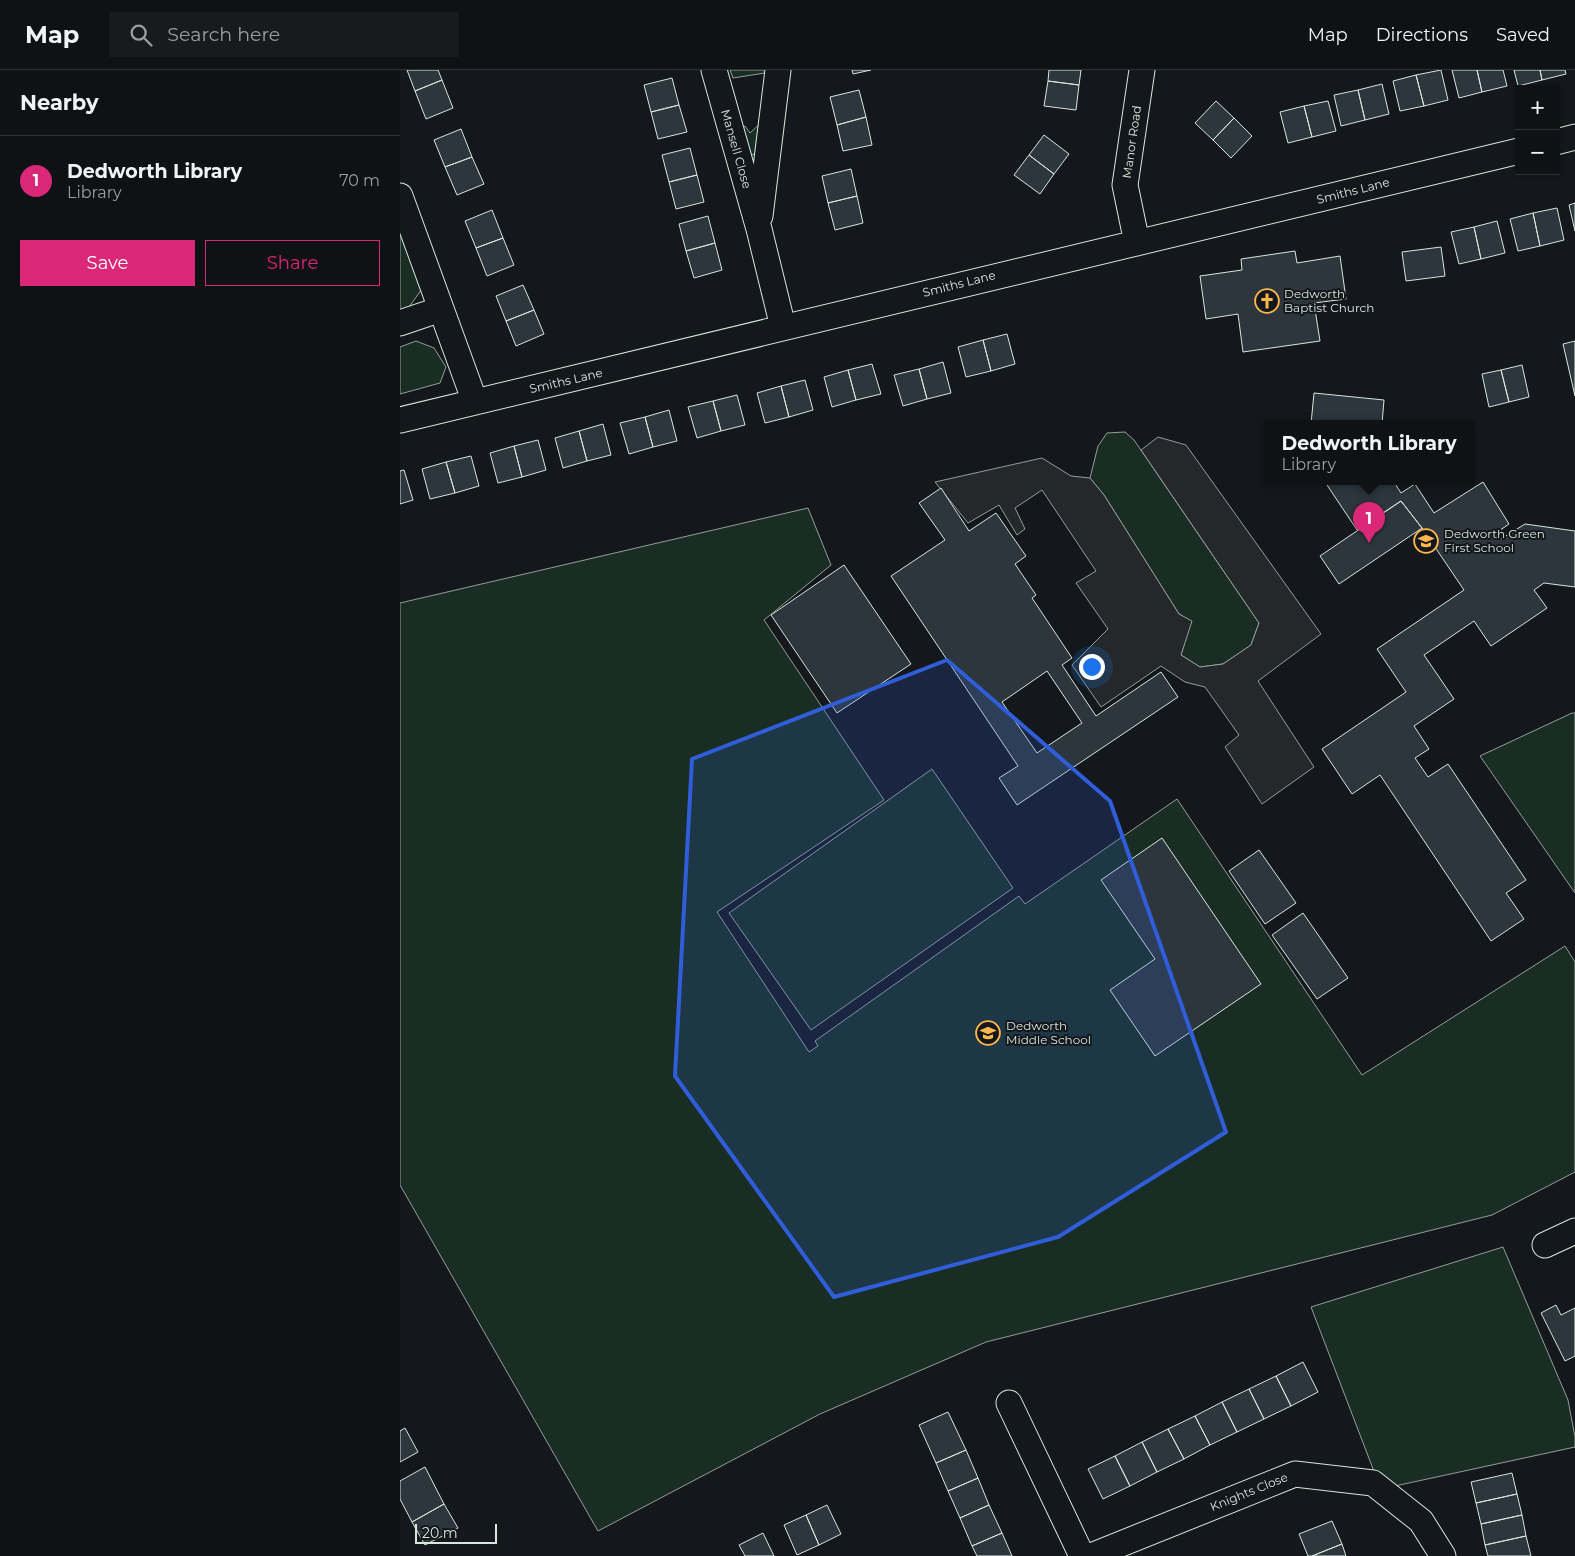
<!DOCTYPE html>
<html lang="en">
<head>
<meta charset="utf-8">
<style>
	body { margin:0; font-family:Montserrat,sans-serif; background:#181b1e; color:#f1f3f6 }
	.controls { position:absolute; right:15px; top:15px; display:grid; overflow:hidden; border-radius:0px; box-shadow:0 1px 4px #0004 }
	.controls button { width:45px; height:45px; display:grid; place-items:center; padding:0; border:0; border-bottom:1px solid #2f3234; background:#0f1215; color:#f1f3f6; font:25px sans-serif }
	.scale { position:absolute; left:15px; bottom:12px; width:82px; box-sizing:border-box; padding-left:5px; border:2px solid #d8e6dc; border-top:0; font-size:14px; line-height:18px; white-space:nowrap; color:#d8e6dc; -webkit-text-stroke:4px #14181c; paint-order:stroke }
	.you { position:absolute; left:691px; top:596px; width:18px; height:18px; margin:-12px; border:4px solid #fff; border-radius:50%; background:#1a73e8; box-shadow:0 0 0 8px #1a73e833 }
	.badge { display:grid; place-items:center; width:32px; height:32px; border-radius:50%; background:#db2777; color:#fff; font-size:16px; font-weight:700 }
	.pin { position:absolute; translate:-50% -41px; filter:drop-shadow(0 1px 2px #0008) }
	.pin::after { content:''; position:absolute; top:26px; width:18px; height:15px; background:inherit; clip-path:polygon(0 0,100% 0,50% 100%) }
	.popup { position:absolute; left:864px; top:350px; width:210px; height:65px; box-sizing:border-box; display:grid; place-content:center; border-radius:0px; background:#0f1215; filter:drop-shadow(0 1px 4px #0005); font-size:16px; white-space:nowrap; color:#9b9ea0 }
	.popup b { font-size:19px; color:#f1f3f6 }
	.popup::after { content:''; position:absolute; left:50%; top:100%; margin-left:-10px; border:10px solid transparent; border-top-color:#0f1215 }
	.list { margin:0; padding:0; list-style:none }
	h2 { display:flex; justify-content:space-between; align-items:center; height:65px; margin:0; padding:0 20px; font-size:21px }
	h2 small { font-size:16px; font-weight:400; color:#9b9ea0 }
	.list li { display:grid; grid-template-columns:32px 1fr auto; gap:15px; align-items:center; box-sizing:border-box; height:90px; padding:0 20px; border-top:1px solid #2f3234 }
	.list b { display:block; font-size:19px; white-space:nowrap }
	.list p { margin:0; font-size:16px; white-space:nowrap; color:#9b9ea0 }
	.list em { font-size:16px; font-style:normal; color:#9b9ea0 }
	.actions { display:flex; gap:10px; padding:15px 20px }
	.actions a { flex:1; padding:11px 0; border:1px solid #db2777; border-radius:0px; text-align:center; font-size:18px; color:#db2777 }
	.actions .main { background:#db2777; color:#fff }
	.icon { flex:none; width:28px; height:28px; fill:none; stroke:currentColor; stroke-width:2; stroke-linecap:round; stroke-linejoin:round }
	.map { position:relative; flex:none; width:1175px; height:1486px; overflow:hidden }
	header { display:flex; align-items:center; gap:30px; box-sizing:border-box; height:70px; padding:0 25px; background:#0f1215; border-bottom:1px solid #2f3234 }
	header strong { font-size:24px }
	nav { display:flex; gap:28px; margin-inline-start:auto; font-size:18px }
	.search { width:350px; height:45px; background:#181b1e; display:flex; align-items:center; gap:12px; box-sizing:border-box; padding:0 18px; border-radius:0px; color:#9b9ea0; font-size:19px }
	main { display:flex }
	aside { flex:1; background:#0f1215 }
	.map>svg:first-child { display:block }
</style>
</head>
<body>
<header>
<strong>Map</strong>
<div class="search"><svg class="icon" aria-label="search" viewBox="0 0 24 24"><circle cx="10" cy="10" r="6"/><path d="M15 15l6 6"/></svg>Search here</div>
<nav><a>Map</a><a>Directions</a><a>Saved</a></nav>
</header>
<main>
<aside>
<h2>Nearby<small></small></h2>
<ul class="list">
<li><span class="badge">1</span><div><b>Dedworth Library</b><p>Library</p></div><em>70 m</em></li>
</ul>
<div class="actions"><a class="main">Save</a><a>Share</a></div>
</aside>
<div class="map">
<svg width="1175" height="1486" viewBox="0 0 1175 1486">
	<rect width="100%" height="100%" fill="#14181c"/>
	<!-- green -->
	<path fill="#1a2d24" stroke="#939e99" d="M330 0H371V2L333 8Z
		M367 47 359 83 351 85 345 79 340 60 345 56 350 63Z
		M0 161 22 219 9 237 0 240Z
		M16 271 34 278 46 297 40 313 0 324V277Z
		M725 362 734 370 859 553 851 575 823 594 800 597 781 585 791 551 779 544 704 425 690 408 698 376 707 363Z
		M408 438 431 495 364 550 484 730 317 842 409 982 418 976 415 971 619 826 625 834 777 729 962 1005 1165 876 1175 892V1102L1092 1145 586 1272 420 1344 198 1461 0 1115V533Z
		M1172 643H1175V823L1080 686Z
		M532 699 613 818 411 960 329 843Z
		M1103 1177 1168 1330 1175 1367V1377L995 1416 975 1404 911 1237Z"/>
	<!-- parking -->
	<path fill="#24282b" stroke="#939e99" d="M758 367 786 375 921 564 858 611 914 697 862 734 825 677 839 665 805 617 785 612 761 596 701 637 672 595 708 559 676 513 696 501 642 420 615 438 625 459 617 465 599 435 568 453 535 412 642 388 671 406 690 408 704 425 779 544 792 551 781 585 800 597 823 594 851 575 859 553 741 380Z"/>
	<!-- building -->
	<path fill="#2c363c" stroke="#d8e6dc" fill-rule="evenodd" d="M7 0H38L42 10 15 21Z
		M452 0H471L453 4Z
		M649 0H681L679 15 648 11Z
		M1041 0 1048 30 1024 36 1016 5Z
		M1052 0H1077L1082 22 1059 28Z
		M1077 0H1103L1107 16 1082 22Z
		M1114 0H1140L1142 10 1118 16Z
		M1140 0H1165L1166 4 1142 10Z
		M1016 5 1024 36 1000 41 993 11Z
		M272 8 279 35 251 42 244 15Z
		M42 10 53 38 26 49 15 21Z
		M648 11 679 15 676 40 644 36Z
		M982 14 989 44 965 50 958 20Z
		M459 20 466 47 437 55 430 27Z
		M958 20 965 50 941 56 934 25Z
		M816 31 834 48 813 70 795 53Z
		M928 31 936 61 912 67 904 36Z
		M279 35 287 62 258 69 251 42Z
		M904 36 912 67 888 73 880 42Z
		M466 47 472 75 443 81 437 55Z
		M834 48 852 66 831 88 813 70Z
		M61 59 72 87 45 97 34 70Z
		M644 65 669 84 654 104 629 85Z
		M290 78 297 105 269 112 262 85Z
		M629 85 654 104 640 124 614 105Z
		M72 87 84 114 57 125 45 97Z
		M451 99 457 126 428 133 422 106Z
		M297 105 304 132 276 139 269 112Z
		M457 126 463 153 435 160 428 133Z
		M1175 133V161L1169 135Z
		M1157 138 1164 170 1140 176 1133 143Z
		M92 140 103 168 76 178 65 151Z
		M1133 143 1140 176 1118 181 1110 149Z
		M308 146 315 173 286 181 279 154Z
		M1097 151 1105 183 1081 189 1074 157Z
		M1074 157 1081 189 1059 194 1051 162Z
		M103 168 114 195 87 206 76 178Z
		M315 173 322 200 294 208 286 181Z
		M1041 177 1045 206 1006 211 1002 182Z
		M895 181 897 193 940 186 946 229 914 233 920 271 843 282 838 244 806 249 800 206 842 200 841 189Z
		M123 215 134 240 106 251 96 226Z
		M134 240 144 264 116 276 106 251Z
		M607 264 615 294 591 301 583 270Z
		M583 270 591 301 566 307 558 277Z
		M1175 271V326L1163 274Z
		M543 292 551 323 527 329 519 299Z
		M472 294 481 324 456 330 448 300Z
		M1122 295 1129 327 1109 332 1101 300Z
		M519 299 527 329 503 336 494 305Z
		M448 300 456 330 432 337 424 307Z
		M1101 300 1109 332 1089 337 1082 304Z
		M405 310 413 340 389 347 381 316Z
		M381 316 389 347 365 353 357 323Z
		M914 323 984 330 982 354H911Z
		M337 325 345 355 321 361 313 331Z
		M313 331 321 361 297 368 288 337Z
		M269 340 277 371 253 377 245 347Z
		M245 347 253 377 229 384 220 353Z
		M203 354 211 385 187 391 179 361Z
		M179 361 187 391 163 398 155 368Z
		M138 370 146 400 122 407 114 376Z
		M114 376 122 407 98 413 90 383Z
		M71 386 79 416 55 423 46 392Z
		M46 392 55 423 30 429 22 399Z
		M4 400 13 430 0 434V401Z
		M925 412H994L1001 423 1015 414 1034 443 1083 412 1109 454 1096 463 1101 469 1125 454 1175 461V517L1144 513 1134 520 1147 538 1091 576 1074 551 1024 585 1054 629 1014 656 1029 679 1015 688 1028 707 1048 694 1126 810 1106 823 1124 849 1091 871 980 705 952 724 922 679 1006 622 977 579 1064 520 1022 458 1001 431 957 460Z
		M541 418 569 461 596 443 626 486 615 494 636 525 632 528 672 588 662 595 696 646 761 602 778 627 617 735 599 708 618 696 491 506 545 470 519 433ZM647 601 682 653 637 683 602 632Z
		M1001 431 1022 458 939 514 920 486Z
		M444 495 511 594 437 643 371 545Z
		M762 768 861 914 755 986 710 920 755 889 701 810Z
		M859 780 896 833 865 854 829 801Z
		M903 843 948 908 917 929 872 865Z
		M1156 1235 1161 1245 1175 1238V1286L1165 1291 1141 1243Z
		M903 1292 918 1322 891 1336 876 1306Z
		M876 1306 891 1336 864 1349 849 1319Z
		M849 1319 864 1349 837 1362 822 1332Z
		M822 1332 837 1362 810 1375 795 1346Z
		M548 1342 566 1380 536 1393 519 1355Z
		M795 1346 810 1375 784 1389 768 1359Z
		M5 1358 18 1382 0 1392V1361Z
		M768 1359 784 1389 757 1402 742 1372Z
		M742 1372 757 1402 730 1416 715 1386Z
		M566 1380 578 1408 548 1421 536 1393Z
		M715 1386 730 1416 703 1429 688 1399Z
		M25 1397 44 1434 12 1452 0 1429V1411Z
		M1112 1403 1117 1424 1076 1433 1071 1412Z
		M578 1408 589 1435 560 1448 548 1421Z
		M1117 1424 1122 1445 1081 1454 1076 1433Z
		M44 1434 58 1458 25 1475 12 1452Z
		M427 1435 441 1464 419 1475 406 1445Z
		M589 1435 602 1463 572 1476 560 1448Z
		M406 1445 419 1475 397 1485 384 1455Z
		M1122 1445 1126 1466 1085 1475 1081 1454Z
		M932 1451 942 1474 912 1486H908L899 1464Z
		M363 1463 374 1486H345L339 1475Z
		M602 1463 612 1486H577L572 1476Z
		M1126 1466 1131 1486H1088L1085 1475Z
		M942 1474 946 1486H912Z"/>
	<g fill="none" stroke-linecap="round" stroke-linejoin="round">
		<!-- minor casing -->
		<g stroke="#d8e6dc" stroke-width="27">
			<path id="minor" d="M314 0 359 159 383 257
				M1156 72 1175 67
				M0 126 75 332
				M360 146 378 0
				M737 173 725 115 742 0
				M0 253 41 239
				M0 350 1119 81
				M1145 1175 1175 1161
				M609 1333 682 1486
				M691 1486 895 1404 973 1413 1021 1451 1043 1486"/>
		</g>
		<!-- minor -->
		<use href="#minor" stroke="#14181c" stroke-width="25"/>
	</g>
	<!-- marked area -->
	<path fill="#305dd8" fill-opacity="0.2" stroke="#305dd8" stroke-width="4" stroke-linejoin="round" d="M547 590 710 731 826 1062 658 1167 434 1227 275 1006 292 689Z"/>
	<!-- icons -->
	<defs>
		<g id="church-ring" transform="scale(1.25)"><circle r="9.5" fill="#14181c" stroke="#ffb74d" stroke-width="1.5"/><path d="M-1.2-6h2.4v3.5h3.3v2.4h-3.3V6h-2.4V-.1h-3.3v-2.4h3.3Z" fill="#ffb74d"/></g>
		<g id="school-ring" transform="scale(1.25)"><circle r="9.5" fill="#14181c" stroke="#ffb74d" stroke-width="1.5"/><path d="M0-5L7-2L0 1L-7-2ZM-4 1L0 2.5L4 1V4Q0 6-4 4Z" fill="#ffb74d"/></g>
	</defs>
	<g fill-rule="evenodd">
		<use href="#church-ring" x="867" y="231"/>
		<use href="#school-ring" x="1026" y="471"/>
		<use href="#school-ring" x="588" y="963"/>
	</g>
	<g text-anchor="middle" stroke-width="4" stroke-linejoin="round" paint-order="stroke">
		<!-- street labels -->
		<g font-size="12" fill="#d8e6dc" stroke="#14181c">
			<text transform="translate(732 72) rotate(-82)" y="4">Manor Road</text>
			<text transform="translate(336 79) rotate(74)" y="4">Mansell Close</text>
			<text transform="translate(953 121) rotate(-14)" y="4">Smiths Lane</text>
			<text transform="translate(559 214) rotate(-14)" y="4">Smiths Lane</text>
			<text transform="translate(166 311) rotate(-13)" y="4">Smiths Lane</text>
			<text transform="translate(849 1422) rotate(-22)" y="4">Knights Close</text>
		</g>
		<!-- poi labels -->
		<g font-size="12" fill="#d8e6dc" stroke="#14181c" text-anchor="start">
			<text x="884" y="228">Dedworth<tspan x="884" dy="14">Baptist Church</tspan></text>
			<text x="1044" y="468">Dedworth Green<tspan x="1044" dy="14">First School</tspan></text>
			<text x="606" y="960">Dedworth<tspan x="606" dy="14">Middle School</tspan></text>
		</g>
	</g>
</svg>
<div class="controls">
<button>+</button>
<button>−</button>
</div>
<div class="scale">20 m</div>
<div class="you"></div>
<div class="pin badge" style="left:969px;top:473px">1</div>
<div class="popup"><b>Dedworth Library</b>Library</div>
</div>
</main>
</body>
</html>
